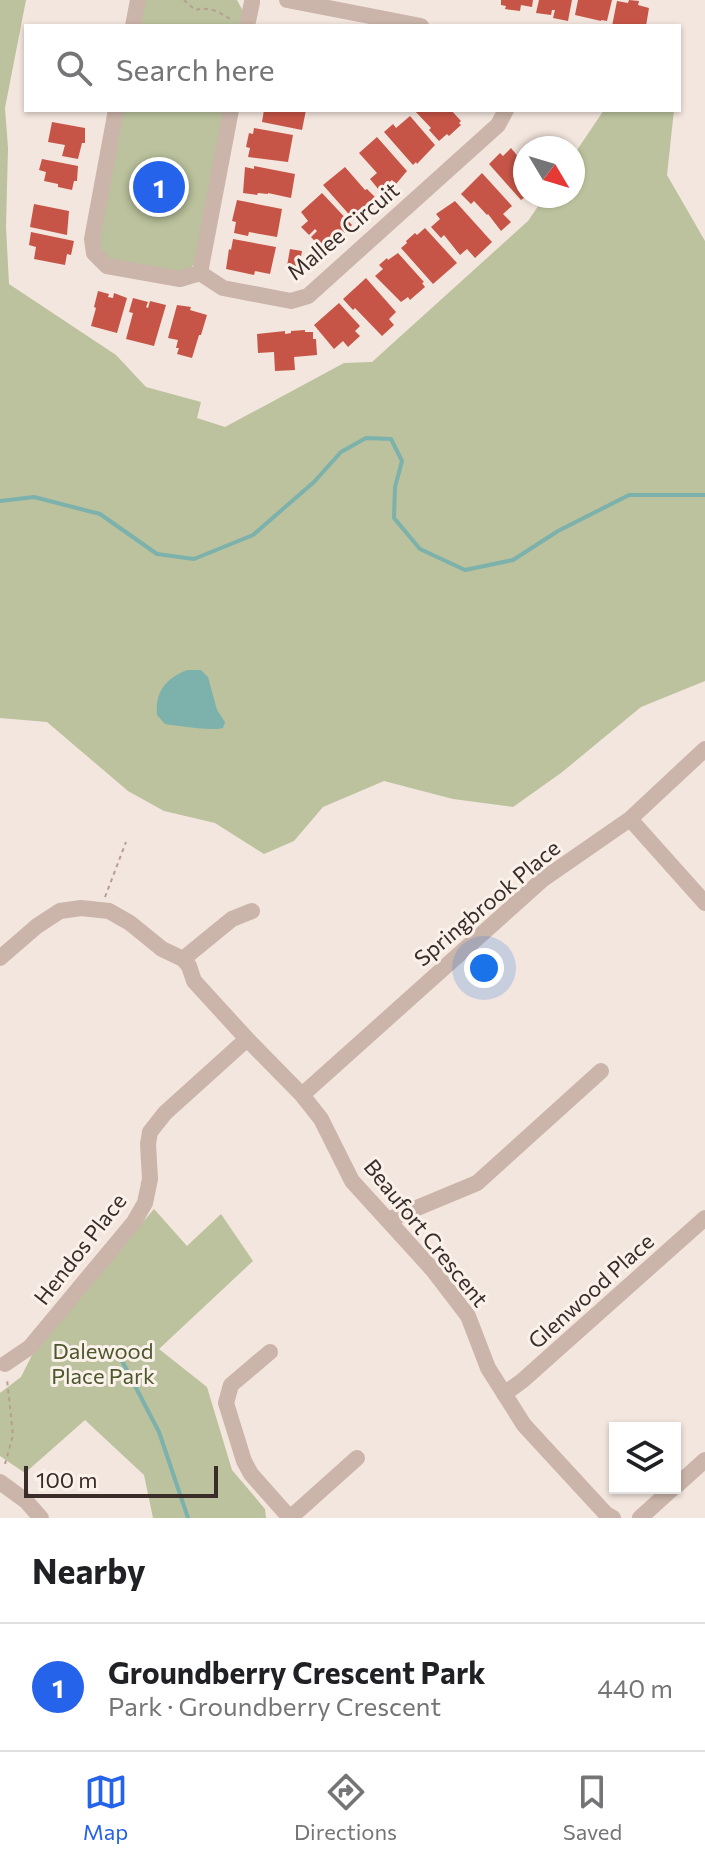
<!DOCTYPE html>
<html lang="en">
<head>
<meta charset="utf-8">
<style>
	body { margin:0; font-family:Commissioner,sans-serif; background:#f6f6f6; color:#202124 }
	.controls { position:absolute; right:24px; bottom:24px; display:grid; overflow:hidden; border-radius:0px; box-shadow:0 2px 6px #0004 }
	.controls button { width:72px; height:72px; display:grid; place-items:center; padding:0; border:0; border-bottom:2px solid #e0e0e0; background:#fff; color:#202124; font:40px sans-serif }
	.compass { position:absolute; left:513px; top:136px; width:72px; height:72px; border-radius:50%; background:#fff; box-shadow:0 2px 6px #0004; rotate:128deg }
	.scale { position:absolute; left:24px; bottom:20px; width:194px; box-sizing:border-box; padding-left:8px; border:4px solid #392c29; border-top:0; font-size:22px; line-height:28px; white-space:nowrap; color:#392c29; -webkit-text-stroke:6px #faf1ea; paint-order:stroke }
	.you { position:absolute; left:484px; top:968px; width:28px; height:28px; margin:-20px; border:6px solid #fff; border-radius:50%; background:#1a73e8; box-shadow:0 0 0 12px #1a73e833 }
	.badge { display:grid; place-items:center; width:52px; height:52px; border-radius:50%; background:#2563eb; color:#fff; font-size:26px; font-weight:700 }
	.pin { position:absolute; translate:-50% -50%; border:4px solid #fff; box-shadow:0 2px 8px #0006 }
	.list { margin:0; padding:0; list-style:none }
	h2 { display:flex; justify-content:space-between; align-items:center; height:104px; margin:0; padding:0 32px; font-size:34px }
	h2 small { font-size:26px; font-weight:400; color:#757577 }
	.list li { display:grid; grid-template-columns:52px 1fr auto; gap:24px; align-items:center; box-sizing:border-box; height:128px; padding:0 32px; border-top:2px solid #e0e0e0 }
	.list b { display:block; font-size:30px; white-space:nowrap }
	.list p { margin:0; font-size:26px; white-space:nowrap; color:#757577 }
	.list em { font-size:26px; font-style:normal; color:#757577 }
	.icon { flex:none; width:44px; height:44px; fill:none; stroke:currentColor; stroke-width:2; stroke-linecap:round; stroke-linejoin:round }
	.map { position:relative; flex:none; width:705px; height:1518px; overflow:hidden }
	.search { position:absolute; background:#fff; box-shadow:0 2px 6px #0004; left:24px; right:24px; top:24px; height:88px; display:flex; align-items:center; gap:20px; box-sizing:border-box; padding:0 28px; border-radius:0px; color:#757577; font-size:30px }
	.sheet { height:232px; background:#fff }
	nav { display:flex; justify-content:space-around; align-items:center; box-sizing:border-box; height:112px; border-top:2px solid #e0e0e0; background:#fff; font-size:22px; color:#757577 }
	nav a { display:grid; justify-items:center; gap:4px }
	nav .on { color:#2563eb }
	.map>svg:first-child { display:block }
</style>
</head>
<body>
<div class="map">
<svg width="705" height="1518" viewBox="0 0 705 1518">
	<rect width="100%" height="100%" fill="#f3e6de"/>
	<!-- green -->
	<path fill="#bbc29d" d="M0 0H26L5 108 8 148 6 227 9 284 116 355 146 387 201 402 197 418 225 427 344 363 372 362 528 221 545 196H573V156L604 110H674L667 175 705 241V681L641 707 561 773 513 807 453 799 384 781 323 807 294 841 264 854 215 823 164 811 128 791 47 722 0 718Z
		M143 0H237L243 11 242 26H138Z
		M122 110H226L195 263 191 268 183 272 113 261 106 256 98 244Z
		M154 1209 187 1246 221 1214 253 1261 159 1349 207 1387 232 1470 265 1509 266 1518H153L144 1475 85 1420 25 1473 0 1456V1393L21 1377 34 1351Z"/>
	<!-- water -->
	<path fill="#7cb1ac" d="M187 670H201L208 677 217 710 225 722 223 728C211 731 180 726 165 724L157 715C155 692 165 679 187 670Z"/>
	<g fill="none" stroke-linecap="round" stroke-linejoin="round">
		<!-- stream -->
		<path stroke="#7cb1ac" stroke-width="4" d="M0 501 34 497 100 514 157 554 194 559 253 535 314 482 341 452 366 438 391 439 402 461 395 487 394 518 420 549 465 570 513 560 558 531 629 495H705
			M120 1357 159 1432 188 1518"/>
	</g>
	<!-- building -->
	<path fill="#c75547" d="M501 0H533L532 7 521 5 520 11 505 9 506 6 501 5Z
		M539 0H572L568 21 553 18 555 10H552L551 15 536 13Z
		M578 0H612L607 21 601 20V21L575 15Z
		M629 0 639 1 638 5 649 8 646 26H612L617 1 628 3Z
		M264 110H306L302 130 262 122Z
		M414 110H451L461 121 459 123 461 125 449 136 447 134 439 141 429 130 431 128Z
		M410 116 435 145 417 164 416 162 413 165 384 132 393 124 396 128Z
		M52 122 85 128V143H82L78 159 62 156 65 145 48 142Z
		M254 128 293 135 288 162 248 157 250 148 246 147 249 133 253 134Z
		M377 137 407 171 396 184 392 180 379 190 370 179 377 173 359 153Z
		M511 148 520 159 518 162 525 170V197L521 200 489 164 500 153 503 156Z
		M42 159 78 166 77 181H74L72 190 58 187V184L44 181 46 172 39 170Z
		M254 166 295 174 291 198 268 193V194L258 193 257 195 243 193 245 167 254 169Z
		M345 167 365 190 367 189 376 198 369 205 373 209 363 218 359 215 354 220 323 185Z
		M482 173 512 206 503 214 511 222 501 231 488 214 487 215 474 201 471 204 461 194Z
		M322 193 352 225 336 241 333 238 320 247 311 237 317 231 315 229 309 235 301 227 308 221 301 212Z
		M237 200 282 209 277 237 249 232 248 236 234 233 236 222 232 221Z
		M455 201 492 242 475 258 467 249 460 255 444 235 441 238 431 227 440 219 436 214Z
		M34 204 69 211 67 235 30 227Z
		M425 228 457 263 433 284 401 248 407 243 406 241 415 233 417 235Z
		M31 232 74 241 71 255 67 254 65 265 34 259 36 247 29 245Z
		M233 239 276 247 270 274 255 271 254 275 226 269 229 249 231 250Z
		M290 249 302 251 299 268 287 266Z
		M398 253 424 282 422 283 425 287 410 300 408 297 401 302 375 276 383 269 379 265 387 258 388 260Z
		M366 278 396 312 389 319 394 325 382 336 355 308 353 310 343 299Z
		M98 291 109 294 108 297 113 298 114 293 127 298 117 333 91 326 96 308 94 307Z
		M133 298 148 302 146 307 148 308 150 301 166 305 154 346 126 339 133 313 129 312Z
		M339 303 360 326 355 331 360 336 348 347 343 341 334 349 314 325Z
		M177 305 191 307 190 310 207 315 201 335H199L192 358 177 354 179 348H176L178 340 168 338Z
		M305 330V332H313V339H316L317 355 294 357 295 370 275 371 274 352 258 353 257 334 285 331V334L291 333V331Z"/>
	<g fill="none" stroke-linecap="round" stroke-linejoin="round">
		<!-- path -->
		<path stroke="#b79e93" stroke-width="2" stroke-dasharray="4 4" stroke-linecap="butt" d="M184 0 195 10C210 6 219 12 232 20
			M105 897 126 842
			M5 1464 13 1435 7 1379"/>
		<!-- minor -->
		<path stroke="#cbb4a9" stroke-width="16" d="M287 0 421 26
			M133 26 138 0
			M247 26 252 2
			M116 110 92 239 94 253 107 266 180 279 200 273
			M200 273 223 288 291 301 308 296 498 125 506 110
			M200 273 231 110
			M630 819 705 903
			M0 958 37 926 60 911 81 908 109 911 130 923 162 949 183 959 189 966 194 981 247 1039 302 1095 321 1119 352 1181 432 1269 468 1316 488 1368 524 1425 606 1514 613 1518
			M183 959 232 919 252 911
			M302 1095 542 880 630 819 705 749
			M388 1220 477 1183 601 1071
			M270 1352 231 1385 226 1403 244 1461 251 1474 290 1518
			M5 1364 30 1347 134 1222 145 1203 150 1179 148 1144 150 1132 165 1113 247 1039
			M504 1394 522 1381 705 1218
			M0 1482 26 1501 41 1518
			M675 1487 705 1460
			M290 1518 357 1458
			M640 1518 673 1488"/>
	</g>
	<g text-anchor="middle" stroke-width="6" stroke-linejoin="round" paint-order="stroke">
		<!-- street labels -->
		<g font-size="22" fill="#392c29" stroke="#faf1ea">
			<text transform="translate(343 231) rotate(-40)" y="8">Mallee Circuit</text>
			<text transform="translate(487 903) rotate(-40)" y="8">Springbrook Place</text>
			<text transform="translate(426 1233) rotate(51)" y="8">Beaufort Crescent</text>
			<text transform="translate(80 1249) rotate(-52)" y="8">Hendos Place</text>
			<text transform="translate(591 1291) rotate(-42)" y="8">Glenwood Place</text>
		</g>
		<!-- park labels -->
		<g font-size="22" fill="#4d572c" stroke="#faf1ea">
			<text x="103" y="1359">Dalewood<tspan x="103" dy="25">Place Park</tspan></text>
		</g>
	</g>
</svg>
<div class="controls">
<button><svg class="icon" aria-label="layers" viewBox="0 0 24 24"><path d="M12 4l9 5-9 5-9-5zM3 14l9 5 9-5"/></svg></button>
</div>
<svg class="compass" viewBox="-18 -18 36 36"><path d="M0-13l5 13h-10z" fill="#e53935"/><path d="M0 13l5-13h-10z" fill="#757577"/></svg>
<div class="scale">100 m</div>
<div class="you"></div>
<div class="pin badge" style="left:159px;top:187px">1</div>
<div class="search"><svg class="icon" aria-label="search" viewBox="0 0 24 24"><circle cx="10" cy="10" r="6"/><path d="M15 15l6 6"/></svg>Search here</div>
</div>
<section class="sheet">
<h2>Nearby<small></small></h2>
<ul class="list">
<li><span class="badge">1</span><div><b>Groundberry Crescent Park</b><p>Park · Groundberry Crescent</p></div><em>440 m</em></li>
</ul>
</section>
<nav>
<a class="on"><svg class="icon" aria-label="map" viewBox="0 0 24 24"><path d="M3 6l6-2 6 2 6-2v14l-6 2-6-2-6 2zM9 4v14M15 6v14"/></svg>Map</a>
<a><svg class="icon" aria-label="directions" viewBox="0 0 24 24"><path d="M12 3l9 9-9 9-9-9zM9 14v-3h6M13 9l2 2-2 2"/></svg>Directions</a>
<a><svg class="icon" aria-label="saved" viewBox="0 0 24 24"><path d="M7 4h10v16l-5-4-5 4z"/></svg>Saved</a>
</nav>
</body>
</html>
